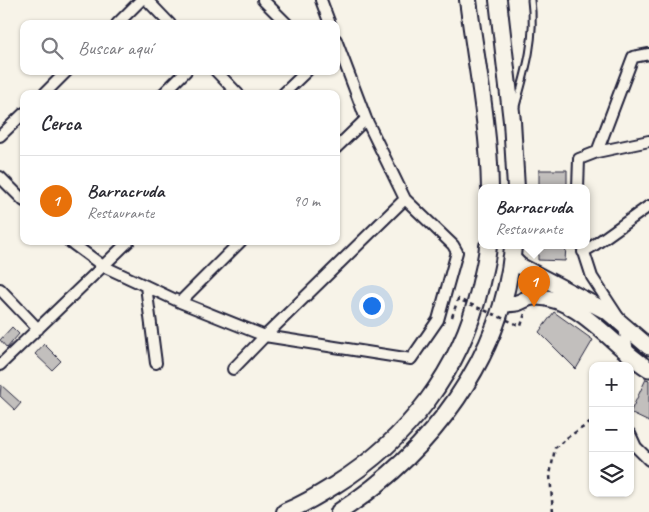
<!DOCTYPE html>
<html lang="es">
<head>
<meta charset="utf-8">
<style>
	body { margin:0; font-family:Caveat,sans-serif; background:#f7f7f7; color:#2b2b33 }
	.controls { position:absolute; right:15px; bottom:15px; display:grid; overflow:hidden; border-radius:10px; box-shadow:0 1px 4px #0004 }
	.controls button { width:45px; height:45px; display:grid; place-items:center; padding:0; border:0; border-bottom:1px solid #e1e1e2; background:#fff; color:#2b2b33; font:25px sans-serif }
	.you { position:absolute; left:371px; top:305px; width:18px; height:18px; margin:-12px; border:4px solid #fff; border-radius:50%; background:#1a73e8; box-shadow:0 0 0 8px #1a73e833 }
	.badge { display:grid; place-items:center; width:32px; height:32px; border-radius:50%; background:#22223b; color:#fff; font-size:16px; font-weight:700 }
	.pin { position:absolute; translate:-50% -41px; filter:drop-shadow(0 1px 2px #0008) }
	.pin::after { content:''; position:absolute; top:26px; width:18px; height:15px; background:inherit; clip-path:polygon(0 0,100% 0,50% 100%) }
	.popup { position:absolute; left:478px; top:184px; width:112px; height:65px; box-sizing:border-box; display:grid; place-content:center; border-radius:10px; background:#fff; filter:drop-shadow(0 1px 4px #0005); font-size:16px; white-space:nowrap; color:#7c7c81 }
	.popup b { font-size:19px; color:#2b2b33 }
	.popup::after { content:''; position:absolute; left:50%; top:100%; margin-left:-10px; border:10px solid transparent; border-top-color:#fff }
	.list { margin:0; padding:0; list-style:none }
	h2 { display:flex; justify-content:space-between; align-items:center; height:65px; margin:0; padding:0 20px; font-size:21px }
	h2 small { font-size:16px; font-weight:400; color:#7c7c81 }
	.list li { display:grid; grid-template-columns:32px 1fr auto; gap:15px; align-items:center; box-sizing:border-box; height:90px; padding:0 20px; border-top:1px solid #e1e1e2 }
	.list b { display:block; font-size:19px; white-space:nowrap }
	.list p { margin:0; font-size:16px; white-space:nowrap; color:#7c7c81 }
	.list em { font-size:16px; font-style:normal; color:#7c7c81 }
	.icon { flex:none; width:28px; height:28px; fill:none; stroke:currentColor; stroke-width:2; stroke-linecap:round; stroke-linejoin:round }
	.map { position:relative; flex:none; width:649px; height:512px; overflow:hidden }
	.search { position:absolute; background:#fff; box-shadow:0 1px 4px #0004; left:20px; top:20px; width:320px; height:55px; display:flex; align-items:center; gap:12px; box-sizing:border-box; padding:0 18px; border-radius:10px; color:#7c7c81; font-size:19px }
	.panel { position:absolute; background:#fff; box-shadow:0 1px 4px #0004; left:20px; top:90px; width:320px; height:155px; border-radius:10px }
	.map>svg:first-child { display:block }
</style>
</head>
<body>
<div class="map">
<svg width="649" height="512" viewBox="0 0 649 512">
	<rect width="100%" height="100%" fill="#f7f3e8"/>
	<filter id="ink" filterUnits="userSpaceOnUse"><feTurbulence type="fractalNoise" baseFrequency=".02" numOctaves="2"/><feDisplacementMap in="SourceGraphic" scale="10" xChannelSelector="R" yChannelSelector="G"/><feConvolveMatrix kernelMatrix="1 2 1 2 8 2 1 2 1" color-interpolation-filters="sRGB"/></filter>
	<g filter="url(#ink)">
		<!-- building -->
		<path fill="#c2bfbd" stroke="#22223b" d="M539 170H567V188H539Z
			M538 246H566L565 261 538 260Z
			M554 312 593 340 576 369 539 332Z
			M12 327 19 334 7 348 0 340Z
			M44 344 61 361 52 370 35 354Z
			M646 379 649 380V422L630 413Z
			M1 385 21 403 15 410 0 396Z"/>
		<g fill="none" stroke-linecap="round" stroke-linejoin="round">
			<!-- lane casing -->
			<g stroke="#22223b" stroke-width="9">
				<path id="lane" d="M516 106C526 71 536 37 531 0"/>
			</g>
			<!-- street casing -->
			<g stroke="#22223b" stroke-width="14">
				<path id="street" d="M147 0 170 24
					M263 0 287 24
					M321 0 330 24
					M117 24 141 0
					M216 71 238 94
					M44 94 67 71
					M163 94 186 71
					M283 94 307 71
					M0 136 24 113
					M336 148 366 119
					M597 152 633 57 649 54
					M0 177 24 201
					M578 188 579 159 597 152 649 141
					M69 241 103 266 146 286 180 302 265 336 411 359 438 320 457 252 453 245 405 199 366 119 336 40
					M582 246 592 277 624 326 630 366
					M583 252 593 246 649 206
					M146 286 156 363
					M0 289 38 329
					M180 302 241 241
					M0 365 129 241
					M233 369 265 336 405 199
					M630 434 636 447 649 460"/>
			</g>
			<!-- secondary casing -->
			<g stroke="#22223b" stroke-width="19">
				<path id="secondary" d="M512 258 520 266 608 312 649 347
					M502 304C507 304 512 304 517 303 524 301 528 296 536 297 579 297 614 348 649 369"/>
			</g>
			<!-- primary casing -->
			<g stroke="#22223b" stroke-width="20">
				<path id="primary" d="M468 0C476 62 489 126 490 188
					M498 0 512 121 516 188
					M285 512C302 505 319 495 335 485 407 440 461 371 480 287 483 273 487 260 488 246
					M339 512C430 453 504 357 513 246"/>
			</g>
			<!-- path -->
			<path stroke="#22223b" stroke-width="2.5" stroke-dasharray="4 4" stroke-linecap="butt" d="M553 512 550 475 555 448 568 437 593 421"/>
			<!-- lane -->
			<use href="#lane" stroke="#f7f3e8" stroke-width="5"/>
			<!-- street -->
			<use href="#street" stroke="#f7f3e8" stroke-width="10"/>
			<!-- secondary -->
			<use href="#secondary" stroke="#f7f3e8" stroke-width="15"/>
			<!-- primary -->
			<use href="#primary" stroke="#f7f3e8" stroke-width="16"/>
			<!-- path-bridge -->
			<path stroke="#22223b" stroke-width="2.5" stroke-dasharray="4 4" stroke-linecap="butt" d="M452 317 458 299 521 326 526 310"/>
		</g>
	</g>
</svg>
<div class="controls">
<button>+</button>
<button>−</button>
<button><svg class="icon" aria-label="layers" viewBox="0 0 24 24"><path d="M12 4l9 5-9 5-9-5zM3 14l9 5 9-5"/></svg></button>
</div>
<div class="you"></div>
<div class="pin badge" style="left:534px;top:307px;background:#e8710a">1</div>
<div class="popup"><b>Barracruda</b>Restaurante</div>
<div class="search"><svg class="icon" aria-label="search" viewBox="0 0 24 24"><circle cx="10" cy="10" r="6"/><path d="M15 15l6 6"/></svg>Buscar aquí</div>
<section class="panel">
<h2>Cerca<small></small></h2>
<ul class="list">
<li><span class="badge" style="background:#e8710a">1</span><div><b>Barracruda</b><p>Restaurante</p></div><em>90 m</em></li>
</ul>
</section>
</div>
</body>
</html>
